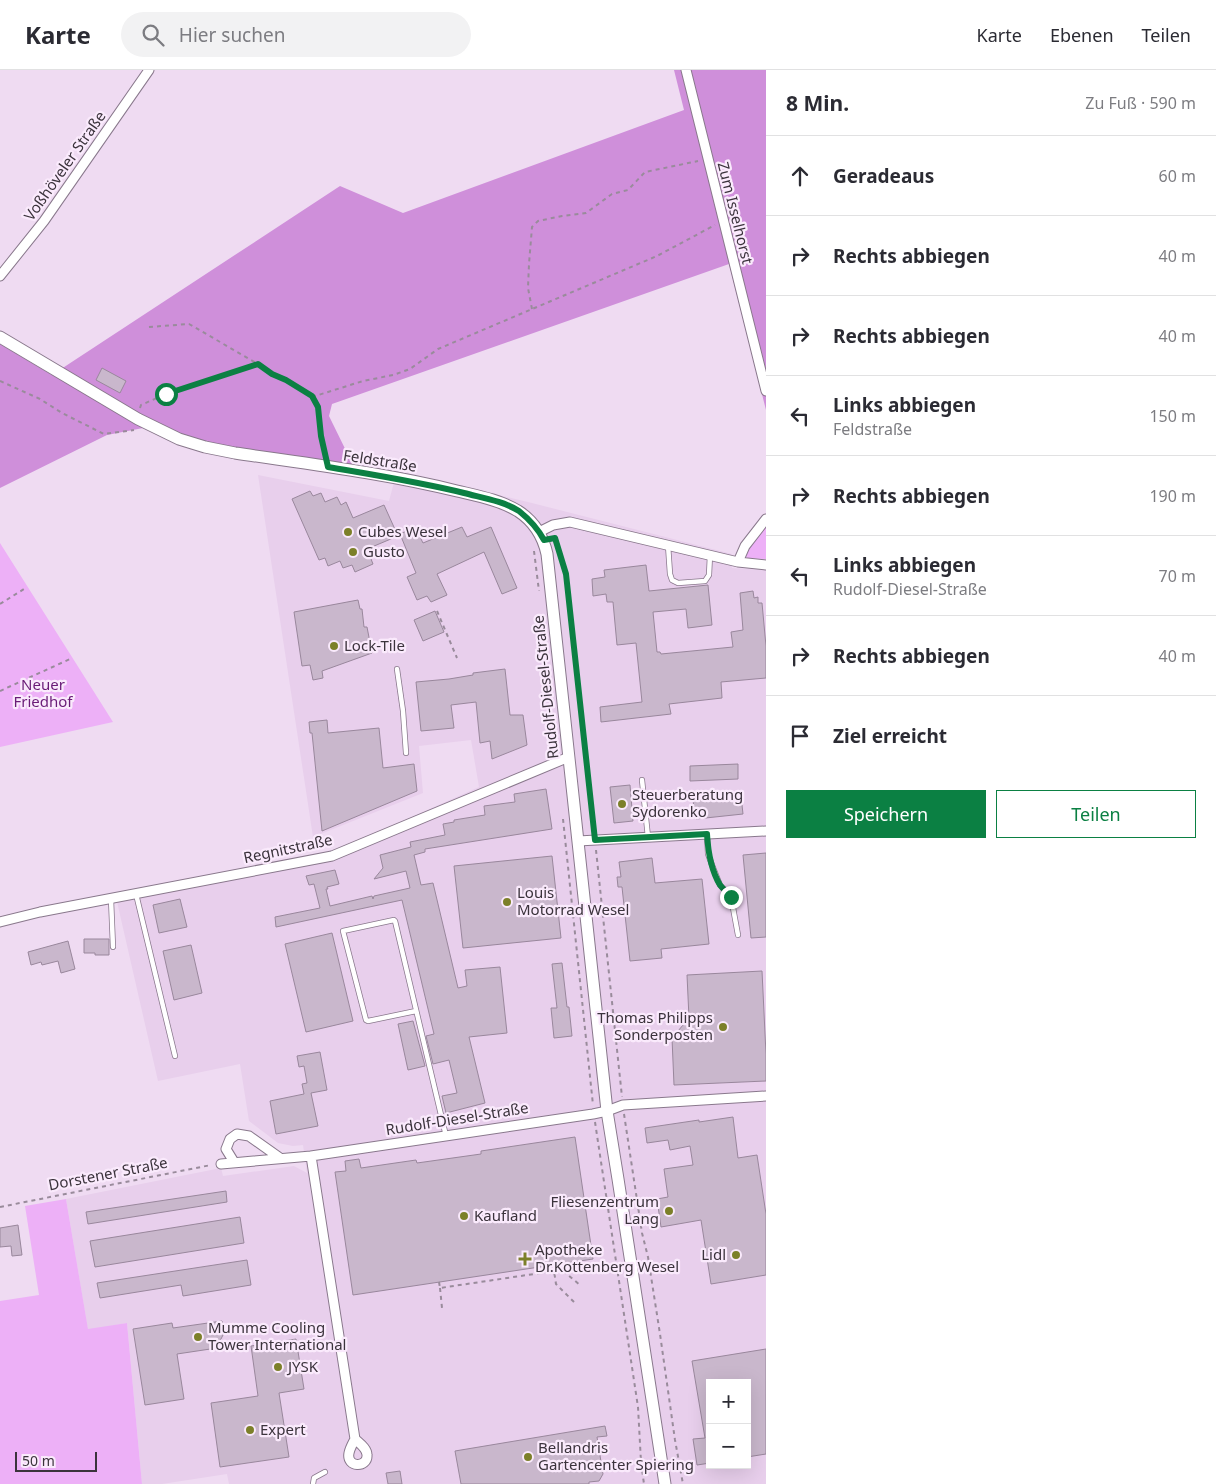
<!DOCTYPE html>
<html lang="de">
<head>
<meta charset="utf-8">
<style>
	body { margin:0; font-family:"Noto Sans",sans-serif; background:#f2f2f3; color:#2b2b33 }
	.controls { position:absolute; right:15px; bottom:15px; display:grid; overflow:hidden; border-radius:0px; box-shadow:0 5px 20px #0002 }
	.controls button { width:45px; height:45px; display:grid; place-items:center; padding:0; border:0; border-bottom:1px solid #e1e1e2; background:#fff; color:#2b2b33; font:25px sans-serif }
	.scale { position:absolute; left:15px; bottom:12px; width:82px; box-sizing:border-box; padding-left:5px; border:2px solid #3b333c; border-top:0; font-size:14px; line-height:18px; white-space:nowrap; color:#3b333c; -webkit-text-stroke:4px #faeafc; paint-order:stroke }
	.stop { position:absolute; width:15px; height:15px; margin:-11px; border:4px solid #0b8043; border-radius:50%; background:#fff }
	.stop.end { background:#0b8043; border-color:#fff; box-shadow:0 1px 5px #0008 }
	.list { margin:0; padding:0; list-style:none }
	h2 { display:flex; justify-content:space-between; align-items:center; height:65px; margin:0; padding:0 20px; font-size:21px }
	h2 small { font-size:16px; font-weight:400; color:#7c7c81 }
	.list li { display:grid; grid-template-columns:32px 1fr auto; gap:15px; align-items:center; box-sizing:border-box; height:80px; padding:0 20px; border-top:1px solid #e1e1e2 }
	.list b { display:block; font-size:19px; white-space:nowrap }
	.list p { margin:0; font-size:16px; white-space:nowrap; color:#7c7c81 }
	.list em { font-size:16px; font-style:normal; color:#7c7c81 }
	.actions { display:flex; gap:10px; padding:15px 20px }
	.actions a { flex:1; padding:11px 0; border:1px solid #0b8043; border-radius:0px; text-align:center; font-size:18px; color:#0b8043 }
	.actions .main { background:#0b8043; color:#fff }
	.icon { flex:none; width:28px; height:28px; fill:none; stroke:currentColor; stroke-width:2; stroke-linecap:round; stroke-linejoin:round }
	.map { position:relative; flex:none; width:766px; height:1414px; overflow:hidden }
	header { display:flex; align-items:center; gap:30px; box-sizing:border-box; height:70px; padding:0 25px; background:#fff; border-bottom:1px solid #e1e1e2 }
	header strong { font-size:24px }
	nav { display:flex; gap:28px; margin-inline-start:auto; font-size:18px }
	.search { width:350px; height:45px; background:#f2f2f3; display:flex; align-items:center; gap:12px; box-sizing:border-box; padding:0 18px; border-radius:28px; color:#7c7c81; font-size:19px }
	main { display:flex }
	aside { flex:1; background:#fff }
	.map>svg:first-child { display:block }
</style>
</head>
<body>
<header>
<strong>Karte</strong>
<div class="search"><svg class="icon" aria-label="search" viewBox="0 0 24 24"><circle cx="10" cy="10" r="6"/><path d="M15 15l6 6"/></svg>Hier suchen</div>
<nav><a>Karte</a><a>Ebenen</a><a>Teilen</a></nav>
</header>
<main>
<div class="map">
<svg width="766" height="1414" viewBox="0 0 766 1414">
	<rect width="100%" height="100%" fill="#efdbf2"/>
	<!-- built -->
	<path fill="#e8cfec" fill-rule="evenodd" d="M397 401 528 432 732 484V498L766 500V1414H229L227 1404 162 1414H142L127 1253 88 1260 66 1129 221 1098 223 1106 294 1096 307 1103 303 1075 293 1076 278 1073 249 1051 240 994 158 1011 115 823 329 784 479 717 471 670 419 676 423 723 313 767 258 405 389 431ZM710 1313H747V1395H710Z"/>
	<!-- green -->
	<path fill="#edb0f7" d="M766 455V489L746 488 748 478Z
		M0 473 113 652 0 677Z
		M66 1129 88 1259 127 1253 142 1414H0V1231L39 1225 25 1136Z"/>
	<!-- forest -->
	<path fill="#cf8fda" d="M674 0H766V340L729 194 332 334 329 346 354 397 204 375 161 357 143 358 107 365 0 418V274L52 305 340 116 403 143 684 40Z"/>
	<!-- building -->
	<path fill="#c9b7cc" stroke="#99879c" d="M102 298 126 311 120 323 96 310Z
		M310 421 313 426 321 423 325 432 337 427 341 435 346 432 353 448 384 435 398 466 367 479 373 494 355 502 352 495 343 498 340 491 328 496 325 488 319 490 292 429Z
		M415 457 423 473 462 457 467 467 491 457 517 518 502 524 484 482 437 504 447 525 431 532 427 526 417 530 407 507 416 503 400 464Z
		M646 495 649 521 708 515 712 555 688 558 686 539 653 542 657 582H660L661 584 733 577 731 562 743 560 740 523 753 521 754 528 758 527V533H762L766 576V608L721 612 722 628 669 634 671 644 601 652 600 637 642 632 636 573 617 575 613 532H607L606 524 593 526 592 509 605 507 604 500Z
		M358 530 360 539H362L364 557H367L372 583 322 601 323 608 313 610 310 595 302 596 294 542Z
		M435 541 444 562 423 571 414 550Z
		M505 599 510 645H523L527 675 492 689 490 671 480 673 476 632 451 635 454 658 421 661 416 612 449 609 473 605V603Z
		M327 650 328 663 379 658 383 698 414 694 417 721 322 761 312 663H310L309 652Z
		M738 694V709L690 711V696Z
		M630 715 633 751 614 753 610 717Z
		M546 719 552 759 425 779V782L414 785 421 815 433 813 458 918 467 916 465 900 500 897 507 963 469 967 485 1033 446 1043 442 1026 457 1023 449 990 433 994 426 966 434 964 402 830 276 857 275 847 320 838 314 814 309 815 306 806 335 800 339 814 327 817 328 819H326L330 836 372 826 373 829 374 826 410 818 406 801 374 809 383 798 380 785 411 777 410 772 445 765 443 754 454 752V750L485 745 484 736 515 732 514 724Z
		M741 726 743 744 696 749 693 731Z
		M766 783V867L751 868 743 785Z
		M552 786 561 868 463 878 454 796Z
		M652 788 655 813 702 809 709 874 661 879 662 888 630 891 622 817H618L617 807H621L619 792Z
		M180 829 187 857 159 863 153 835Z
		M332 863 353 951 306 962 285 874Z
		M84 869H109V885H95V883H84Z
		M68 871 75 899 61 903 58 891 42 895 41 892 31 895 28 882Z
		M191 875 202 923 174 930 163 881Z
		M562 893 567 937H569L572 966 554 968 551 938H557L552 894Z
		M762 901 766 984V1011L674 1015 672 968 689 948 687 905Z
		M413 951 425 996 408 1000 398 954Z
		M320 982 327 1020 311 1023 318 1056 276 1064 270 1031 304 1024 302 1014 307 1013 304 996 299 997 297 986Z
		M733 1047 738 1088 757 1085 766 1144V1205L711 1214 701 1150 661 1157 657 1129 668 1127 664 1099 693 1095 690 1076 670 1080 668 1070 647 1073 645 1058 699 1050V1052Z
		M575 1067 593 1189 353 1225 335 1102 346 1101 345 1091 359 1089 361 1098 416 1090 417 1093 481 1084V1081Z
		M226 1121 227 1132 88 1154 86 1142Z
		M240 1147 244 1173 95 1197 90 1171Z
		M18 1155 22 1185 12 1186 11 1176 0 1177V1158Z
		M247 1190 251 1215 183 1226 181 1215 100 1228 97 1213Z
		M222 1251 224 1263 221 1269 216 1273 217 1278 177 1284 184 1329 145 1335 133 1259 172 1253 173 1258Z
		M296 1269 304 1319 279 1323 289 1387 220 1397 211 1333 258 1326 251 1276Z
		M766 1279V1384L747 1387V1313H710V1393L697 1395 693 1369 705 1368 692 1291Z
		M605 1356 607 1366 597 1367 603 1404 599 1411 589 1412V1414H461L455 1381Z
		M400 1401 402 1414H388L386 1403Z"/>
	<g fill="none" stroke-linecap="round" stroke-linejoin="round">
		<!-- service casing -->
		<g stroke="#89788c" stroke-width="6">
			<path id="service" d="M668 475 670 504 672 510 678 513 705 511 709 505 710 485
				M397 599 403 641 406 683
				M642 710 648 767
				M707 764 708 784 712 795 720 815 731 827 738 865
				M136 824 175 986
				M111 829 113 877
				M416 941 368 951 366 950 343 861 394 850 395 851 446 1066
				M313 1414 314 1408 325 1402"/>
		</g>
		<!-- minor casing -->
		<g stroke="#89788c" stroke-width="11">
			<path id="minor" d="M686 0 766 321
				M0 206 44 151 149 0
				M539 462 553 455 570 452 738 492 766 495
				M738 492 745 476 766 449
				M578 771 766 761
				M0 852 40 842 332 786 569 687
				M311 1086 355 1369C359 1373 367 1378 367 1385 368 1398 346 1398 349 1383 350 1378 353 1373 355 1369
				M234 1092 226 1079 230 1069 237 1064 249 1066 280 1088
				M221 1094 311 1086 593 1044 607 1041 623 1035 766 1026"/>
		</g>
		<!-- tertiary casing -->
		<g stroke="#89788c" stroke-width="13">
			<path id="tertiary" d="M0 267 138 349 179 369 205 377 235 383C309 394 384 403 457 421 478 426 500 430 518 441 535 452 543 466 547 484L607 1041 618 1109 665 1414"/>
		</g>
		<!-- path -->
		<path stroke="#998b9b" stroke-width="2" stroke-dasharray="4 4" stroke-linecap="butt" d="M532 239 528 218 529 194 532 157 538 151 562 146 586 143 612 124 628 120 645 102 698 91
			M149 257 189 254 258 294 272 304 286 310 312 327 318 337 321 366 326 386
			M0 311 40 329 62 343 104 364 134 360
			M312 327 363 311 393 305 410 299 438 279 657 186 715 155
			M140 338 141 335 166 324 258 294
			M554 468H555L566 504 594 761
			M534 481 539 521
			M0 534 24 519
			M437 541 457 588
			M0 621 70 589
			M563 749 593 1035
			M596 780 622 1027
			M624 1044 642 1163 648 1187 660 1264 675 1370 683 1414
			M595 1052 638 1337 641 1392 644 1414
			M0 1137 211 1095
			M439 1212 440 1218 554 1201 553 1195
			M440 1218 442 1238
			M574 1232 556 1214 554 1201 562 1200 580 1215"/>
		<!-- service -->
		<use href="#service" stroke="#fff" stroke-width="4.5"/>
		<!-- minor -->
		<use href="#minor" stroke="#fff" stroke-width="9"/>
		<!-- tertiary -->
		<use href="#tertiary" stroke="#fff" stroke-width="11"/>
	</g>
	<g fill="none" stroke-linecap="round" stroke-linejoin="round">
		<!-- route -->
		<path stroke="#0b8043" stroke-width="6" d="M166 324 258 294 272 304 286 310 312 326 318 337 321 366 328 397C374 405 419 412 464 423 483 428 503 431 519 441 529 449 538 459 544 470L555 468 566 504 595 770 707 764C708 782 711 800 720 815 723 819 728 823 731 827"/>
	</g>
	<!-- markers -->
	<g fill="#7c8029" stroke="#faeafc" stroke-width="2">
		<circle cx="348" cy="462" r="5"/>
		<circle cx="353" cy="482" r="5"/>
		<circle cx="334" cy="576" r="5"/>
		<circle cx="622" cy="734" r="5"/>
		<circle cx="507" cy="832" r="5"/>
		<circle cx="723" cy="957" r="5"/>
		<circle cx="669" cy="1141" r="5"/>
		<circle cx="464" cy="1146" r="5"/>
		<circle cx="736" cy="1185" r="5"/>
		<path d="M522.5 1181.5h5v5h5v5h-5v5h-5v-5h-5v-5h5z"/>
		<circle cx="198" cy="1267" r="5"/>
		<circle cx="278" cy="1297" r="5"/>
		<circle cx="250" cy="1360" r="5"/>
		<circle cx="528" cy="1387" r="5"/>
	</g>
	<g text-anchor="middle" stroke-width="4.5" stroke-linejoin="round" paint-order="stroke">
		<!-- street labels -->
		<g font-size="15" fill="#3b333c" stroke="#faeafc">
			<text transform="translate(65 96) rotate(-55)" y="5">Voßhöveler Straße</text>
			<text transform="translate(735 143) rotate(76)" y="5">Zum Isselhorst</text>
			<text transform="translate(380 391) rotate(9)" y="5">Feldstraße</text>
			<text transform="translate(546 617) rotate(-96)" y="5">Rudolf-Diesel-Straße</text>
			<text transform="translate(288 779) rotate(-12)" y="5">Regnitstraße</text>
			<text transform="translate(457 1049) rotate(-9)" y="5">Rudolf-Diesel-Straße</text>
			<text transform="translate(108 1104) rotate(-11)" y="5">Dorstener Straße</text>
		</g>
		<!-- poi labels -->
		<g font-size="15" fill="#3b333c" stroke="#faeafc" text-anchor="start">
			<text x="358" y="467">Cubes Wesel</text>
			<text x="363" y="487">Gusto</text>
			<text x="344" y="581">Lock-Tile</text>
			<text x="632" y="730">Steuerberatung<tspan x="632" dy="17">Sydorenko</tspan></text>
			<text x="517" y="828">Louis<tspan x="517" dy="17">Motorrad Wesel</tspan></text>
			<text x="713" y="953" text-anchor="end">Thomas Philipps<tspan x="713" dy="17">Sonderposten</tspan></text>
			<text x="659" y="1137" text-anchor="end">Fliesenzentrum<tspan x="659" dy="17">Lang</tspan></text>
			<text x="474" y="1151">Kaufland</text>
			<text x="535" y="1185">Apotheke<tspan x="535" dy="17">Dr.Kottenberg Wesel</tspan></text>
			<text x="726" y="1190" text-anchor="end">Lidl</text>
			<text x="208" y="1263">Mumme Cooling<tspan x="208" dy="17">Tower International</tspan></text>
			<text x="288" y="1302">JYSK</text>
			<text x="260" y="1365">Expert</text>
			<text x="538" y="1383">Bellandris<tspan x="538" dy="17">Gartencenter Spiering</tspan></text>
		</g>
		<!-- park labels -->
		<g font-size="15" fill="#6a1c77" stroke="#faeafc">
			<text x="43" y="620">Neuer<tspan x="43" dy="17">Friedhof</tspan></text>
		</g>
	</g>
</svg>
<div class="controls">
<button>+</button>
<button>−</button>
</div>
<div class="scale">50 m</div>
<div class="stop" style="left:166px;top:324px"></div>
<div class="stop end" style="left:731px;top:827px"></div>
</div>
<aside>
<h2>8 Min.<small>Zu Fuß · 590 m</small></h2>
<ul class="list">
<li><svg class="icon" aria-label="ahead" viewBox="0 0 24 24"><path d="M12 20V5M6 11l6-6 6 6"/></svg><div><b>Geradeaus</b></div><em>60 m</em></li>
<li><svg class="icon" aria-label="right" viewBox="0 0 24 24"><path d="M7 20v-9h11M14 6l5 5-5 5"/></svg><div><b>Rechts abbiegen</b></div><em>40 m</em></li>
<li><svg class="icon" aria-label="right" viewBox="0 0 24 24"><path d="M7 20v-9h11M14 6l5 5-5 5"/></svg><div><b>Rechts abbiegen</b></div><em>40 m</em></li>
<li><svg class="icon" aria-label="left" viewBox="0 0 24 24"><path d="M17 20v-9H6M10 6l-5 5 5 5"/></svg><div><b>Links abbiegen</b><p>Feldstraße</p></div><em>150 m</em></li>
<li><svg class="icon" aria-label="right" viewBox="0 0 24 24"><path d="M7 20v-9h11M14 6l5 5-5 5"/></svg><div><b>Rechts abbiegen</b></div><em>190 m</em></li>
<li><svg class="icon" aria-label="left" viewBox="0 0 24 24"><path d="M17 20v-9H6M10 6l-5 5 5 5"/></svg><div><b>Links abbiegen</b><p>Rudolf-Diesel-Straße</p></div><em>70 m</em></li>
<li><svg class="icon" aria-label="right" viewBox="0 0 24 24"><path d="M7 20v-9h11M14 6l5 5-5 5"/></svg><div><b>Rechts abbiegen</b></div><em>40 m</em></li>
<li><svg class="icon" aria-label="arrive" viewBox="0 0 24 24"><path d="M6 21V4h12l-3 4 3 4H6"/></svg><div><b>Ziel erreicht</b></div></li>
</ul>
<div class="actions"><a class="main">Speichern</a><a>Teilen</a></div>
</aside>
</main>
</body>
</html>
